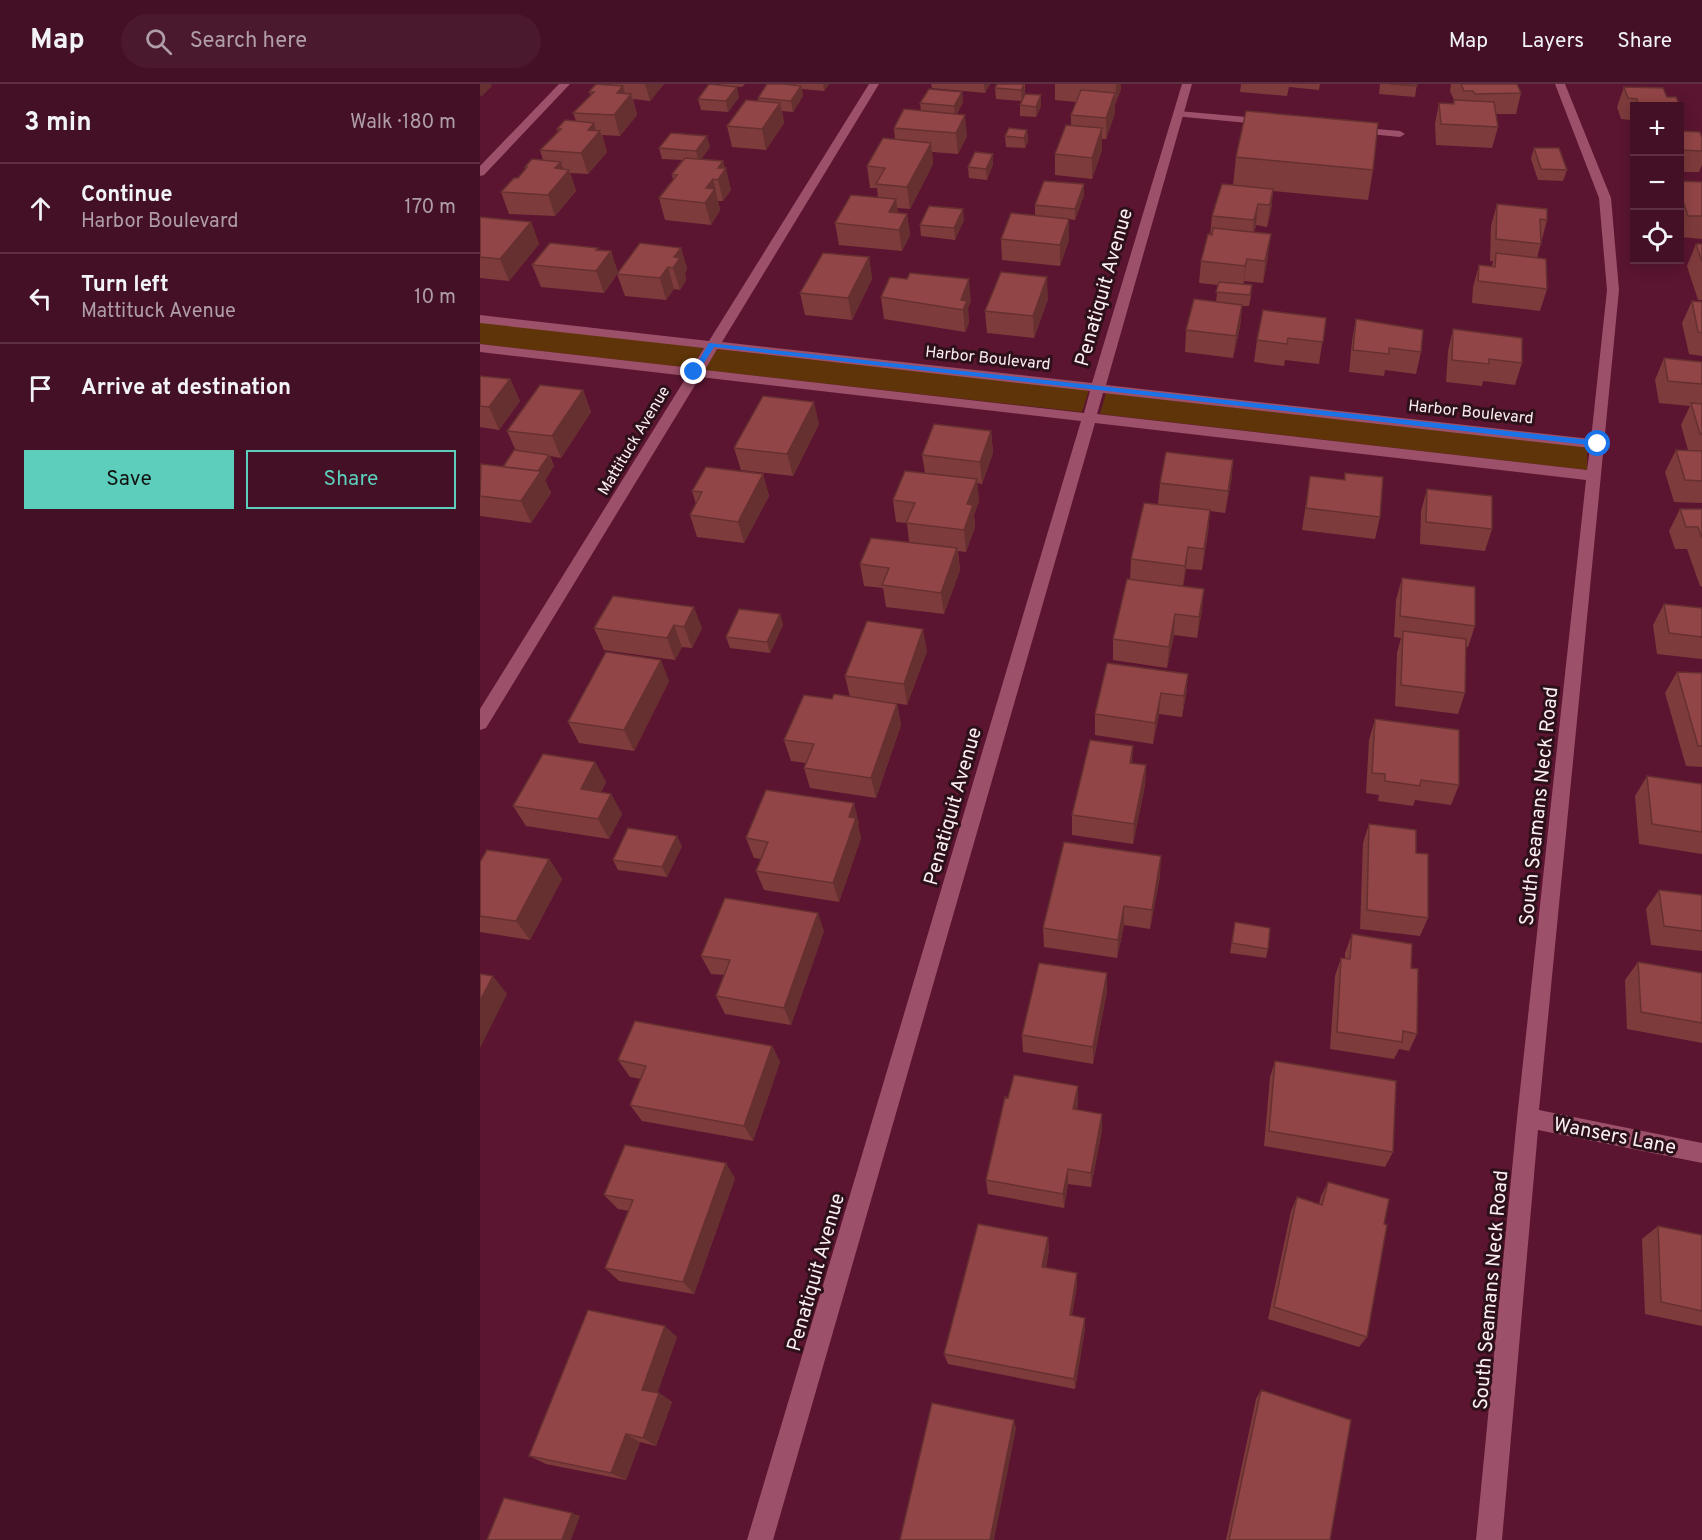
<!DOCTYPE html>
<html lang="en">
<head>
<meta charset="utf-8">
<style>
	body { margin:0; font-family:Overpass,sans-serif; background:#4b192d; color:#f1f3f6 }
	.controls { position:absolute; right:18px; top:18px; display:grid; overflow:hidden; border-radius:0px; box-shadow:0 3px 15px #0003 }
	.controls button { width:54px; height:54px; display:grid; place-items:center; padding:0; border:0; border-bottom:2px solid #5c3042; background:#441025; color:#f1f3f6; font:30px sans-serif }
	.stop { position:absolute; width:18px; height:18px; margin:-14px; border:4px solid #1a73e8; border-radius:50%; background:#fff }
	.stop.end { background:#1a73e8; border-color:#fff; box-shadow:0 2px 6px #0008 }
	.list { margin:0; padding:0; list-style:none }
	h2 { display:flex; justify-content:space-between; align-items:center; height:78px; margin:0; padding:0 24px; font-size:26px }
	h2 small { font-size:20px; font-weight:400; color:#af9da7 }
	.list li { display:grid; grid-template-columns:39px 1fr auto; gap:18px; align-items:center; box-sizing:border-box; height:90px; padding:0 24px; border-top:2px solid #5c3042 }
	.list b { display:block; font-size:22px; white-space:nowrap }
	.list p { margin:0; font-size:20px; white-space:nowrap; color:#af9da7 }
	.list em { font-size:20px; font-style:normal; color:#af9da7 }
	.actions { display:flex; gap:12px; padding:18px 24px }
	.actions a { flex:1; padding:14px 0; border:2px solid #5ccebb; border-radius:0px; text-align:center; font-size:21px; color:#5ccebb }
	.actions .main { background:#5ccebb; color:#111 }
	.icon { flex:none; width:33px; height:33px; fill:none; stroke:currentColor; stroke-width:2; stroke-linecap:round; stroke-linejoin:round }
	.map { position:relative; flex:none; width:1222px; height:1456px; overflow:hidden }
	header { display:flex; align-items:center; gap:36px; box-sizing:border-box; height:84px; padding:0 30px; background:#441025; border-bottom:2px solid #5c3042 }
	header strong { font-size:28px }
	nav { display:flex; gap:33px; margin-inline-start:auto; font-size:21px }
	.search { width:420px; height:54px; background:#4b192d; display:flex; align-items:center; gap:15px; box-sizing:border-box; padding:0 21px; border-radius:33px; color:#af9da7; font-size:22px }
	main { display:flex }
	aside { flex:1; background:#441025 }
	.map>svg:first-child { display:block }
</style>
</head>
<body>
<header>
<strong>Map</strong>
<div class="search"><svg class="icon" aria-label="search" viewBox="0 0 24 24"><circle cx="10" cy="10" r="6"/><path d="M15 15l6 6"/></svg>Search here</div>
<nav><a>Map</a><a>Layers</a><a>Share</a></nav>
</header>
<main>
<aside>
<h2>3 min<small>Walk · 180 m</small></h2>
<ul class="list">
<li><svg class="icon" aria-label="ahead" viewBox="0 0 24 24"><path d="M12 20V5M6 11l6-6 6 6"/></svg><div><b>Continue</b><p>Harbor Boulevard</p></div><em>170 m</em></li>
<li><svg class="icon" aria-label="left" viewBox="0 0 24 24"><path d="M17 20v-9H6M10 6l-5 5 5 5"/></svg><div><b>Turn left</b><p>Mattituck Avenue</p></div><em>10 m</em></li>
<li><svg class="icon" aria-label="arrive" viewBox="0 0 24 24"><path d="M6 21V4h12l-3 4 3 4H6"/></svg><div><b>Arrive at destination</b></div></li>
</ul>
<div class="actions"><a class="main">Save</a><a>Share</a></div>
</aside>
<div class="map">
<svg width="1222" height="1456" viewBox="0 0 1222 1456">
	<rect width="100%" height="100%" fill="#5b1531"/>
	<!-- green -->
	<path fill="#5e3408" d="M0 238 224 263 212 284 0 260Z
		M237 265 609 306 602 328 224 286Z
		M626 309 1107 363V386L620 330Z"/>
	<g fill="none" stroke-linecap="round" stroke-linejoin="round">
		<!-- service -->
		<path fill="#9c5069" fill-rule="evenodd" d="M698 27 789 35 794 38 789 41 694 32 693 30Z
			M873 43 920 47 925 50 920 53 869 48 868 46Z"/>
		<!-- minor -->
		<path fill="#9c5069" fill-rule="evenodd" d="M79 0H90L4 91 0 92V82Z
			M389 0H399L242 258 612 299 702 0H712L626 301 1111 355 1127 206 1119 114 1075 0H1085L1131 114 1139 206 1059 1026 1222 1059V1079L1058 1046 1022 1456H996L1037 1034 1106 396 615 339 293 1456H267L601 337 220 293 6 644 0 646V625L207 292 0 268V260L212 284 224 264 0 239V231L229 257ZM237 265 610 307 604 329 225 286ZM623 309 1110 364 1107 386 617 330Z"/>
	</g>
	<!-- wall -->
	<path fill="#7e3b3c" d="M130 0H184L170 17 153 15 157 31 140 52 122 51 127 68 108 90 90 89 96 107 75 132 29 130 21 108 38 94 46 85 45 83 63 76 60 66 78 48 77 45 96 37 93 29 111 11 109 8 130 1Z
		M240 0H265L262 3 250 2 259 13 248 28 221 26 218 15 241 1Z
		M287 0H349L344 7 322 5 323 12 313 28 302 27 304 39 286 66 252 63 247 42 278 17V14Z
		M451 0H510L505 9 452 4Z
		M545 0V9L542 17 516 15 515 4Z
		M575 0H641V5L635 21V29L626 55H622V66L612 95 575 91V70L591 42V31L596 18 575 16Z
		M761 0H840L839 6 809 3 807 12 760 8Z
		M900 0H937L935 13 899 10Z
		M971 0H1037L1041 9 1036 30H1016L1018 43 1012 64 956 61 955 40 959 19 973 20 974 16 970 7Z
		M1144 3 1183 4 1187 13H1196L1203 29 1200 37V22H1155V48H1154L1150 36 1141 35 1137 23Z
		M482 8 483 18 477 30 487 52 478 70 452 68 453 80 430 125 417 124 418 129 427 130 430 151 422 167 359 161 355 139 398 114 397 104H390L387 82 415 56 414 44 441 27 440 19Z
		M540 21 561 22 556 33 540 32Z
		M547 46 548 57 545 64 526 63 525 52Z
		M1200 47 1222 54V81L1219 88H1200Z
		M230 63 221 75 243 77 251 106 243 117H238L240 126 231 141 185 136 179 114 193 96 192 90 202 76 182 75 179 64Z
		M1054 64 1087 86 1083 97 1058 96 1051 75Z
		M513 70V80L507 96 489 94 488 83Z
		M756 73 893 86 888 116 793 107 791 127 787 143 776 141 774 148 788 172 783 199 764 197V200L772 201 771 212 769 222H762L760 243 753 274 705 268 706 246 736 218 738 201 719 199 721 177 730 151 732 132 753 101Z
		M1200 97 1222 98V155L1200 153Z
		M604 111 595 136 589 135V156L580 182 522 176 521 155 555 131V121Z
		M1017 120 1067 136 1057 174 1067 205 1060 227 992 219 993 203 999 181 1012 182 1013 177H1010L1011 142Z
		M0 133 51 138 59 160 29 197 0 194Z
		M484 136 475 156 441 152 440 141Z
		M1216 160H1222V216H1218L1207 182Z
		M201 164 207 185 205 189 206 196 200 206 194 205 186 216 145 212 137 190Z
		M118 166 131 167 138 189 124 209 61 203 52 181Z
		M389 173 392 195 372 236 325 231 320 209Z
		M401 213 491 217 488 224 489 239 485 248 404 235Z
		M568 215 554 254 507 249 505 227Z
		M1212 217 1222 218V272L1209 270 1202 239Z
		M846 234 839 280 805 276 804 282 774 278 777 256Z
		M876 235 941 268 936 290 905 286 904 292 869 288 872 257Z
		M973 245 1042 279 1035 301 1003 297 1002 302 966 298 968 267Z
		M1184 274 1222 278V419L1194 418 1185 388 1196 366H1208L1201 341 1210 322 1179 319 1175 296Z
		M0 292 30 295 40 317 19 346 0 343Z
		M103 306 111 328 81 374 70 372 74 382 65 396 71 409 51 439 0 432V381L23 383 36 367 27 347Z
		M339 340 313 392 261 386 254 364Z
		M511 347 513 369 502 400 497 399 499 417 494 431 495 443 486 468 478 467 480 486 464 530 406 523 403 504 384 502 380 480 429 458 427 439 416 438 413 416 445 389 442 371Z
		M753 376 751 398 745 429 730 427 728 448 722 486 706 485 703 502 722 526 717 554 694 551 687 584 633 576V555L650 496 651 475 678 420 680 399Z
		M865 389 900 433 895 455 822 446 830 392 864 396Z
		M283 390 289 412 264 459 217 453 210 431 216 420 212 407Z
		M947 405 1012 445 1005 467 940 460 941 427Z
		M1200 425H1222V503L1220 502 1207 465H1195L1189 447Z
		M922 494 995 542 988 563H986L985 609 978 630 915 622 917 569 921 554 914 553 916 516Z
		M133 512 222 544 212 564 202 563 195 576 124 566 114 544Z
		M1184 520 1222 524V575L1177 570 1173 541Z
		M300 530 303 541 290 569 250 564 246 553Z
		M447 567 427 621 415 619 417 620 421 641 396 714 330 704 324 684 326 679 311 677 304 656 352 615 370 613 365 592Z
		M1197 588 1222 589V683L1206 682 1185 609Z
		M708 590 706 611 702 633 679 630 673 660 615 651V630Z
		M189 597 154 667 99 659 88 638Z
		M895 635 979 701 971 721 935 716 933 722 898 717 899 711 886 709 889 656Z
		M115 678 126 698 121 708 131 710 142 730 129 755 46 742 33 722Z
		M652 679 666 681 665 701 653 760 592 751V731Z
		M1167 692 1222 700V770L1159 760 1155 712Z
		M379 739 378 742 381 754 359 818 284 806 276 787 281 775 274 774 266 754Z
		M889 740 936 769 948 834 940 852 880 845 883 759Z
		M202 762 187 793 138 786 133 776Z
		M69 775 82 795 50 856 0 848V778Z
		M680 792 670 845 644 841 637 874 564 863 563 844Z
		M1179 806 1222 811V867L1171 861 1166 825Z
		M755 838 788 865 786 874 750 869Z
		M344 847 311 941 245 930 236 912 244 891 231 890 221 872Z
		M872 850 931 884 937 950 929 967 919 965 914 975 850 965 855 892 861 874H865V869Z
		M1158 878 1222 889V959L1147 945 1145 896Z
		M627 889V907L613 980 543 968 542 951Z
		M292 962 300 978 273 1057 162 1037 150 1021 161 995 150 993 138 976Z
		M795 977 913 1068 905 1083 784 1062 790 993Z
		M528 1014 598 1018 597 1026 622 1046 611 1103 588 1100 584 1124 508 1110 506 1096Z
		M255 1094 214 1210 139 1197 125 1184 149 1127 138 1125 124 1111Z
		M848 1098 904 1140 887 1253 879 1263 788 1235 811 1127 817 1113 839 1120 841 1112Z
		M1178 1142 1222 1151V1242L1165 1230 1162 1155Z
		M568 1153 569 1166 566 1183 597 1189V1201L592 1231 605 1234V1245L595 1305 468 1280 464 1270Z
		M197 1253 177 1309H179L192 1318 176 1362 160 1358 146 1396 66 1380 49 1372Z
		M781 1306 850 1456H746L776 1315Z"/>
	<!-- shaded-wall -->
	<path fill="#663031" d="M0 0H11L12 2 1 13 0 10Z
		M165 0H184L170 17Z
		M343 0H349L344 7Z
		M504 0H510L505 9Z
		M544 0 545 9 542 17 541 6Z
		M636 0H641V5L635 21Z
		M143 2 147 16 151 10 157 31 140 52 134 31 137 9Z
		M321 2 323 12 313 28 311 17Z
		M257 3 259 13 248 28 246 17Z
		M482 8 483 18 475 33 474 22Z
		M635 9V29L626 55V34Z
		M561 11V22L556 33V23Z
		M300 19 304 39 286 66 282 45Z
		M485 31 487 52 478 70 476 49Z
		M114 39 117 50 120 47 127 68 108 90 101 69 108 46Z
		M622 44V66L612 95V74Z
		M547 46 548 57 545 64 544 54Z
		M227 52 230 63 219 78 216 67Z
		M451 59 453 80 430 125 427 103Z
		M513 70V80L507 96 506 85Z
		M243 77 245 86 246 84 251 106 243 117 238 96V84Z
		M81 78 85 90 89 86 96 107 75 132 68 111 75 84Z
		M233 95 240 126 231 141 225 119 226 104Z
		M604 100V111L595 136V125Z
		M793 105 791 127 787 143 790 121Z
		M416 115 419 137 409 128Z
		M778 120 776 141 772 158 774 136Z
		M483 125 484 136 475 156 474 144Z
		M427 130 430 151 422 167 419 146Z
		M589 135V156L580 182V161Z
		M51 138 59 160 29 197 20 175Z
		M791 150 788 172 783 199 785 177Z
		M118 164 123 178 131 167 138 189 124 209 116 187V166Z
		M201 164 207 185 205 189 206 196 200 206 193 184 194 173Z
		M389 173 392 195 372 236 368 214Z
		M767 175 764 197 763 204 765 182Z
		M188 183 194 205 186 216 180 194Z
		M567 193 568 215 554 254 553 232Z
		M489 195 491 217 488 224 489 239 485 248 483 226 481 216Z
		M762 221 760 243 753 274 756 252Z
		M30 295 40 317 19 346 9 323Z
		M103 306 111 328 81 374 72 352Z
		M334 318 339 340 313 392 307 370Z
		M511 347 513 369 502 400 500 378Z
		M69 371 74 382 65 396 71 409 51 439 41 417 58 387Z
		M753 376 751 398 745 429 748 407Z
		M283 390 289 412 264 459 258 438Z
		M497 395 499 417 494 431 495 443 486 468 484 446 487 420Z
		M730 426 728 448 722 486 724 465Z
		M708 463 706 485 703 503 705 482Z
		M477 464 480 486 464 530 461 509Z
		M724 505 722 526 717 554 719 533Z
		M214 523 222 544 212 564 204 543Z
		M300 530 303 541 290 569 287 558Z
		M695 530 694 551 687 584 689 563Z
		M194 541 202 563 195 576 187 554Z
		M443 545 447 567 427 621 424 600Z
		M181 576 189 597 154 667 144 646Z
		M708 590 706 611 702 633 704 612Z
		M681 609 679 630 673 660 675 639Z
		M417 620 421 641 396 714 391 694Z
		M653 662 652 683 650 679Z
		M115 678 126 698 112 725 101 705Z
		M666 681 665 701 653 760 654 740Z
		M131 710 142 730 129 755 118 735Z
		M374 719 379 739 378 742 381 754 359 818 353 799 369 733Z
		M197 752 202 762 187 793 182 783Z
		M681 772 680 792 670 845 672 826Z
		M69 775 82 795 50 856 36 837Z
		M644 822V841L637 874 638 856Z
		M338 829 344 847 311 941 304 924Z
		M627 889V907L613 980V963Z
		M13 892 27 910 0 964V917Z
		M292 962 300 978 273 1057 264 1042Z
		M598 1002V1018L594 1041 593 1025Z
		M622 1030V1046L611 1103V1089Z
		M246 1079 255 1094 214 1210 203 1198Z
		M588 1085V1100L584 1124 583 1110Z
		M568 1153 569 1166 564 1195 562 1183Z
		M597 1189V1201L590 1242V1231Z
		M605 1234V1245L595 1305 594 1295Z
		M185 1242 197 1253 175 1316 162 1306Z
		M179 1309 192 1318 176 1362 163 1354Z
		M534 1336 536 1345 514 1456H510Z
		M146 1350 160 1358 146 1396 131 1389Z
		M92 1429 100 1432 91 1456H82Z"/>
	<!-- building -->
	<path fill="#924546" stroke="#663031" stroke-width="1.5" d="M116 0 143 2 137 9 151 10 134 31 93 29 114 8H109Z
		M229 0 257 3 246 17 218 15Z
		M287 0H304L321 2 311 17 278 14Z
		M517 0H544L541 6 515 4Z
		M910 0H937V2Z
		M981 0H1037L1041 9 995 10 993 7H984Z
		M1144 3 1183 4 1187 13H1196L1203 29H1200V22H1159L1157 15 1148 14Z
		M449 5 482 8 474 22 440 19Z
		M601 6 635 9 626 34 591 31Z
		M545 10 561 11 556 23 540 21Z
		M266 16 300 19 282 45 247 42Z
		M974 16 1014 18 1018 43 961 40 959 19 974 20Z
		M424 25 485 31 476 49 414 44Z
		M766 27 898 39 893 86 756 73Z
		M85 36 114 39 108 46 120 47 101 69 60 66 81 45H77Z
		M586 41 622 44 612 74 575 70Z
		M529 44 547 46 544 54 525 52Z
		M1200 47 1220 48 1222 54V67L1200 66Z
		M191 49 227 52 216 67 179 64Z
		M403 54 451 59 427 103 396 100 405 84 387 82Z
		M1054 64H1079L1087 86 1061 85Z
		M495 68 513 70 506 85 488 83Z
		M205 74 243 77 238 84H246L238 96 233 95 226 104 235 105 225 119 179 114 197 91 192 90Z
		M52 75 81 78 75 84 89 86 68 111 21 108 34 94H38L47 83H45Z
		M564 97 604 100 595 125 555 121Z
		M1200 97 1222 98V132H1208L1200 108Z
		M742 100 793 105 790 121 778 120 774 136 732 132Z
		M371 111 416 115 409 128 427 130 419 146 355 139Z
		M1017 120 1067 125V136L1060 135 1061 160 1016 155Z
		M449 122 483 125 474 144 440 141Z
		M531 129 589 135 580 161 521 155Z
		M0 133 51 138 20 175 0 173Z
		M733 144 791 150 785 177 767 175 765 182 721 177 728 150 732 151Z
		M70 159 118 164 116 166 131 167 116 187 52 181Z
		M160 159 201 164 194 173 200 174 193 184 188 183 180 194 137 190Z
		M1216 160H1222V178Z
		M343 169 389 173 368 214 320 209Z
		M1016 169 1066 175 1067 205 998 197 999 181 1015 183Z
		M521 188 567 193 553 232 505 227Z
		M430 189 489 195 481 216 487 217 483 226 401 213 410 193 427 195Z
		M739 198 772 201 770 211 736 208Z
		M714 215 762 221 756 252 706 246Z
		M1212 217 1222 218V249L1218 248Z
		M783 226 846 234 843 258 808 254 807 260 777 256Z
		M876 235 943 246 941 268 909 264V270L873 266Z
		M973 245 1042 254V279L1009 275V280L972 276Z
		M1184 274 1222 278V300L1188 297Z
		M0 292 30 295 9 323 0 322Z
		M60 301 103 306 72 352 27 347Z
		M283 312 334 318 307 370 254 364Z
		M1211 319 1222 320V350H1220Z
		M454 340 511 347 500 378 442 371Z
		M34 366 69 371 58 387 23 383Z
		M1196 366 1222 367V397L1205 396Z
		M686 368 753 376 748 407 680 399Z
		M1 380 61 387 41 417 0 412Z
		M226 383 283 390 258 438 210 431 222 408 212 407Z
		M425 387 497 395 487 420 493 421 484 446 426 439 435 419 413 416Z
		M865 389 903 393 900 433 826 424 830 392 865 396Z
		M947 405 1012 412V445L946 438Z
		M664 419 730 426 724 465 708 463 705 482 651 475Z
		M1200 425H1222V454L1218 443H1206Z
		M391 454 477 464 461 509 402 501 409 484 380 480Z
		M922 494 995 503V542L920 532Z
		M647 495 724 505 719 533 695 530 689 563 633 555Z
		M133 512 214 523 204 543 194 541 187 554 114 544Z
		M1184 520 1222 524V553L1189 549Z
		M259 525 300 530 287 558 246 553Z
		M387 537 443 545 424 600 365 592Z
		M923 547 986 555 985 609 921 601Z
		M126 568 181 576 144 646 88 638Z
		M627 579 708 590 704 612 681 609 675 639 615 630Z
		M1197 588 1222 589V662H1218Z
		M354 610 417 620 391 694 324 684 334 660 304 656 324 611 352 615Z
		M895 635 979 646V701L941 696 940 702 905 697V690L892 689Z
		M610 656 653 662 650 679 666 681 654 740 592 731Z
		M63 670 115 678 101 705 131 710 118 735 33 722Z
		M1167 692 1222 700V748L1172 740Z
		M286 706 374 719 369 733 376 734 353 799 276 787 288 758 266 754Z
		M889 740 936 746V769L948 770V834L887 826Z
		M148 744 197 752 182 783 133 776Z
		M584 758 681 772 672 826 644 822 638 856 563 844Z
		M7 766 69 775 36 837 0 832V778Z
		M1179 806 1222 811V847L1184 842Z
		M245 814 338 829 304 924 236 912 250 876 221 872Z
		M755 838 790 844 788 865 752 859Z
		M872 850 932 860 931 884 938 885 937 950 923 947 922 958 857 948 861 874 870 875Z
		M1158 878 1222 889V939L1161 928Z
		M559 879 627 889 613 963 542 951Z
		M0 890 13 892 0 917Z
		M155 937 292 962 264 1042 150 1021 166 982 138 976Z
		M795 977 916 997 913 1068 789 1047Z
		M534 991 598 1002 593 1025 622 1030 611 1089 588 1085 583 1110 506 1096 525 1013 528 1014Z
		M145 1061 246 1079 203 1198 125 1184 153 1116 124 1111Z
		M848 1098 909 1115 904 1140 907 1141 887 1253 794 1223 817 1113 842 1121Z
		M498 1140 568 1153 562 1183 597 1189 590 1231 605 1234 594 1295 464 1270Z
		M1178 1142 1222 1151V1227L1181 1218Z
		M108 1226 185 1242 162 1306 179 1309 163 1354 146 1350 131 1389 49 1372Z
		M781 1306 871 1336 850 1456H749Z
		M452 1319 534 1336 510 1456H420Z
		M24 1414 92 1429 82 1456H7Z"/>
	<!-- route -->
	<path fill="#1a73e8" d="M229 259 1118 357 1122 360 1118 362 234 263 217 290H211Z"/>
	<g text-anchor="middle" stroke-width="6" stroke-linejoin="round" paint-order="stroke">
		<!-- far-street labels -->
		<g font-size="16" fill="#f9eff2" stroke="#2e101a">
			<text transform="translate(508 273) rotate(6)" y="6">Harbor Boulevard</text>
			<text transform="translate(991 327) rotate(6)" y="6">Harbor Boulevard</text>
			<text transform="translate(153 356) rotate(-59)" y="6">Mattituck Avenue</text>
		</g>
		<!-- street labels -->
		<g font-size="20" fill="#f9eff2" stroke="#2e101a">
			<text transform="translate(623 203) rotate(-74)" y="7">Penatiquit Avenue</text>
			<text transform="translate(472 722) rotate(-74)" y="7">Penatiquit Avenue</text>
			<text transform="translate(1058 722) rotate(-84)" y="7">South Seamans Neck Road</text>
			<text transform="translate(1135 1051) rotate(11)" y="7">Wansers Lane</text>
			<text transform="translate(335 1188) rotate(-74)" y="7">Penatiquit Avenue</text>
			<text transform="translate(1010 1206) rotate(-85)" y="7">South Seamans Neck Road</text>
		</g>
	</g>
</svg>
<div class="controls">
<button>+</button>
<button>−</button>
<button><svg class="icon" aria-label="locate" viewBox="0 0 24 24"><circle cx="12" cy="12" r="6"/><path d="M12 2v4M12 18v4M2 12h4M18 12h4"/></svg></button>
</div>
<div class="stop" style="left:1118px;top:360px"></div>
<div class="stop end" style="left:214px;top:288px"></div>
</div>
</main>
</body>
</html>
